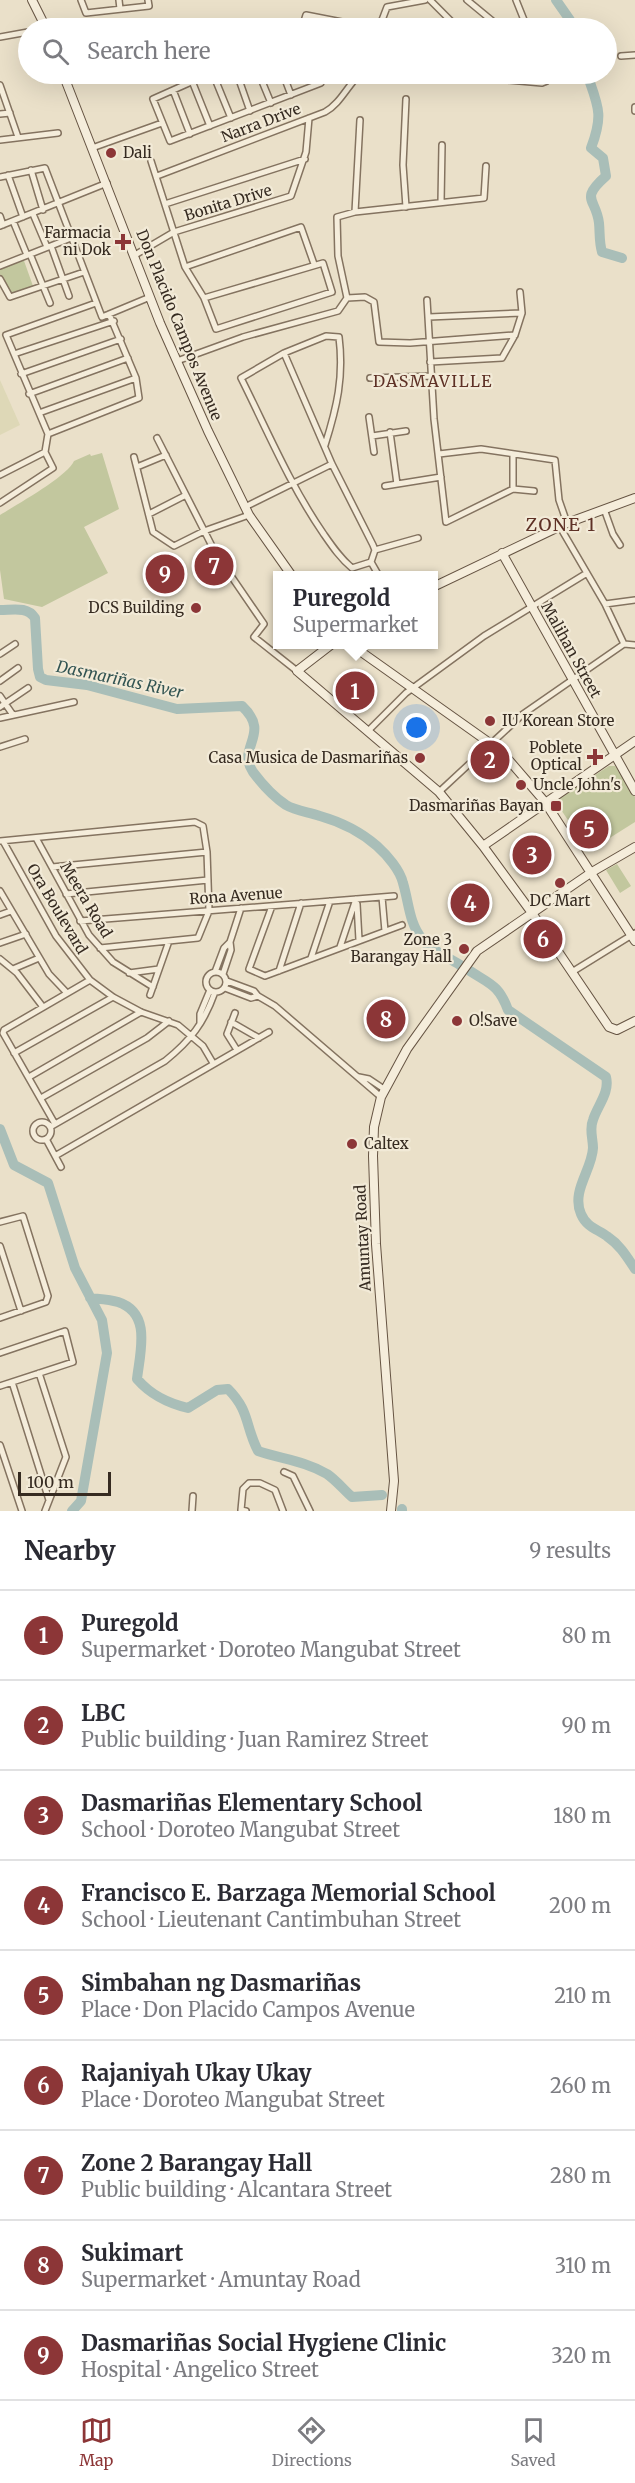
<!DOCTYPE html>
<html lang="en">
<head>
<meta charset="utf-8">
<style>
	body { margin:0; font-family:Merriweather,serif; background:#f2f2f3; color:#2b2b33 }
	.scale { position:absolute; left:18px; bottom:15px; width:93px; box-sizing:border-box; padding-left:6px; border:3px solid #362b21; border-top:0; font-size:16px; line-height:21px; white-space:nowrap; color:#362b21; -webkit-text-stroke:4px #f2ead7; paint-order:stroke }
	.you { position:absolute; left:417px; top:728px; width:21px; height:21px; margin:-15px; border:4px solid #fff; border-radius:50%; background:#1a73e8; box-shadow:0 0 0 9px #1a73e833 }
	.badge { display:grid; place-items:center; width:39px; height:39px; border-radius:50%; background:#8c3637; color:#fff; font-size:20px; font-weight:700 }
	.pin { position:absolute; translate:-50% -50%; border:3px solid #fff; box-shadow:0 2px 6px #0006 }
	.popup { position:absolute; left:273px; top:571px; width:165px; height:78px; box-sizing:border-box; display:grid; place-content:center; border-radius:0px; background:#fff; filter:drop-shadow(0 2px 4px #0005); font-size:20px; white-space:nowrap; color:#7c7c81 }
	.popup b { font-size:22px; color:#2b2b33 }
	.popup::after { content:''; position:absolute; left:50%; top:100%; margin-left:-12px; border:12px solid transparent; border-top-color:#fff }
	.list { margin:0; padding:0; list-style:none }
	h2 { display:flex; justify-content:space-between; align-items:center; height:78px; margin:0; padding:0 24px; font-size:26px }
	h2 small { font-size:20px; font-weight:400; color:#7c7c81 }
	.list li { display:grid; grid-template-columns:39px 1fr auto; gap:18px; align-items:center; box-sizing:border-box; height:90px; padding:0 24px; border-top:2px solid #e1e1e2 }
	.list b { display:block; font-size:22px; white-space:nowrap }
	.list p { margin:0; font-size:20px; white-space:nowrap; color:#7c7c81 }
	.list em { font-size:20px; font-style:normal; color:#7c7c81 }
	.icon { flex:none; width:33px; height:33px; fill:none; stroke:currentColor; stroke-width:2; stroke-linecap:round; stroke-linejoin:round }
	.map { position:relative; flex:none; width:635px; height:1511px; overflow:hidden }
	.search { position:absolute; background:#fff; box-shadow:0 6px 24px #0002; left:18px; right:18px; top:18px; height:66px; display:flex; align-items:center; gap:15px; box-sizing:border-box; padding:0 21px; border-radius:33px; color:#7c7c81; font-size:22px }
	.sheet { height:888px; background:#fff }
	nav { display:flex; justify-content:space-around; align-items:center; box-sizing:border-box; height:84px; border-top:2px solid #e1e1e2; background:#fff; font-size:16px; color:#7c7c81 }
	nav a { display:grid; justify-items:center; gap:3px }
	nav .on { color:#8c3637 }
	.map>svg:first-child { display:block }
</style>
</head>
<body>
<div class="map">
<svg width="635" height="1511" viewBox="0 0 635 1511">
	<rect width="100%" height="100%" fill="#eae0c9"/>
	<!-- farmland -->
	<path fill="#ded8b7" d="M0 380 20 425 0 435Z"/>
	<!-- green -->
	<path fill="#c2c79e" d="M23 258 33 286 11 294 0 274V267Z
		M102 453 119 509 84 527 108 573 42 607 4 599 0 570V515C16 505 68 476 74 461L90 454 91 456Z
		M609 766H615L635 797V822L589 851 555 801Z
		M617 864 631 886 620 893 606 870Z"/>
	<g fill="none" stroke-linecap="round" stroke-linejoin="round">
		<!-- river -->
		<path stroke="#a9beb8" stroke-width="10" d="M556 0 570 20 572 28
			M587 74C598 106 604 114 591 148L603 158 606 176C579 200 596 198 599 223 600 233 599 242 602 252L622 258
			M0 610C13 610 27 606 35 618L38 669 40 677 46 680 87 685 177 709 242 706C272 734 236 747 253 772 262 784 274 797 286 805 296 811 309 812 320 816 341 822 361 832 377 846 387 855 400 870 403 883 409 903 409 923 422 939 430 950 448 957 460 965
			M470 971C490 984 499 985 508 1010L606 1077C610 1093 597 1106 593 1120 589 1129 593 1138 593 1148 592 1170 571 1191 581 1214 587 1228 598 1229 608 1237 620 1245 627 1257 635 1269
			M0 1129 14 1165 48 1183 75 1268 102 1320 107 1353 81 1501 72 1511
			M90 1298C99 1299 109 1299 118 1302 152 1313 140 1352 137 1379 151 1395 167 1403 188 1408L217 1390 228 1389C250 1411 245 1426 258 1451 281 1459 305 1461 327 1474 336 1480 344 1490 352 1497L382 1495
			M402 1511V1509"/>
		<!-- street casing -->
		<g stroke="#847360" stroke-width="8">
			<path id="street" d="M81 0 86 13 149 6 148 0
				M119 0 120 9
				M430 0 458 28
				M467 0 501 28
				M516 0 524 20
				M302 28 306 15 347 23
				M379 28 387 7 425 0
				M0 37 28 32
				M621 56 635 55
				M209 74 153 99 170 141 321 83 323 74
				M213 74 231 118
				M237 74 250 111
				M259 74 271 103
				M283 74 291 95
				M441 74 542 83 547 81V74
				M192 81 210 126
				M0 85 18 137
				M173 90 190 134
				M635 107V111
				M0 114 10 113
				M0 140 58 133
				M92 148 162 123
				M151 161 185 267 204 298 216 329 332 292 323 263 204 298
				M31 170 43 210
				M8 175 23 217
				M157 176 325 112C340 104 348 85 360 74
				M0 177 45 168 102 317 150 297
				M441 202 442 145
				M165 204 305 159
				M406 207 403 165 406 99
				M355 212 360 120
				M33 214 47 247
				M0 216 3 225
				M13 221 27 255
				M0 226 107 183
				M51 246 69 296
				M30 254 50 303
				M135 255 174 232 291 196 306 152 309 118
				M0 266 71 238
				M185 267 301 227 314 264
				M0 279 10 297 84 272
				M520 292 522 313
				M347 298 365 297 374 302 379 342 410 343 515 335
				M427 300 434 419 446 522 513 489 534 491
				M429 317 522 313 515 335 502 358 430 362
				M284 353 326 336 339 337C344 377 337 407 325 445
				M14 354 114 321
				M177 361 243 337 338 311 347 298 338 256 337 217 355 212 484 198 486 166
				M21 374 121 339
				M370 378 431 376
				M29 394 128 358
				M39 413 136 378
				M369 417 374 452
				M390 432 397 484
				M48 434 6 335 96 303
				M48 434 139 398 136 378 109 314
				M372 436 406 431
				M157 438 216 554 264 624 254 637 297 671
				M439 454 481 449 555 460 559 500 567 523
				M513 454V489
				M134 457 153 532 174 546 204 531 249 515
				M137 467 166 455
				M0 475 45 452 48 434
				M385 486 441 477
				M0 503 53 468 45 452
				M245 507 332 464
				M604 509 613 534 620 545
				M149 514 186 495
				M560 527 605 604 624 644
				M375 550 418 538
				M371 562 375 550 373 545 332 464 284 353 241 378C267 430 290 485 323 533 332 546 340 558 352 568L371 562 379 576
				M605 604 635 600
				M624 644 635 645
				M0 654 15 644
				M0 681 18 668
				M0 696 13 715
				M0 707 28 688
				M0 718 74 702
				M368 731 406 693 484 636 587 573
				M0 747 25 739
				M439 792 523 714 624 644
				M36 838 89 935 113 962 153 987
				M0 841 195 822 203 826 207 852 209 911 198 938 100 948
				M3 841 56 936 90 980 113 997 141 1012 178 1025 203 1046 213 1063
				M52 867 207 852
				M0 891 49 974 67 993
				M66 894 208 880
				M382 897 385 931
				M357 904 359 940
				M272 906 249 969 265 976 402 925
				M0 915 11 911
				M80 921 394 896
				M0 943 26 934
				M340 947 356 899
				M311 958 330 901
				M0 959 17 973 43 1007
				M13 969 39 958
				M279 971 301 903
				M206 982a10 10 0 1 1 20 0a10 10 0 1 1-20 0Z
				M215 972 224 948 230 942
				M572 972 635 933
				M129 973 159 969
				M223 974 231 950 230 942 241 908
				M227 981 254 991 258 996 275 1006 381 1097
				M225 988 251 998 258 996
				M150 995 169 941
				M235 1013 227 1034 237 1050
				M231 1022 259 1038
				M200 1023V1014L210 990
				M14 1053 113 997
				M29 1077 141 1012
				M359 1077 369 1079 384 1089
				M41 1098 147 1038 169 1021
				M33 1131a9 9 0 1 1 18 0a9 9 0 1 1-18 0Z
				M55 1124 3 1033 4 1030 90 980
				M50 1127 165 1061C191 1040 204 1023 215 992
				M46 1139 61 1167
				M55 1156 269 1032
				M0 1222 23 1216 48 1296 46 1302 0 1318
				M0 1246 21 1311
				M0 1353 65 1331 73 1362 0 1386
				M39 1373 66 1457 45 1511
				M12 1382 49 1500
				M0 1445 22 1511
				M284 1472 293 1476 310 1511
				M192 1511 193 1496
				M246 1511 241 1510 243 1489 249 1483H260L275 1490 283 1511"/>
		</g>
		<!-- secondary casing -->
		<g stroke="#665443" stroke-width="10">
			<path id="secondary" d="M32 0 46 28
				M63 74 160 323 208 431 249 515 292 576
				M502 553 635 791
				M433 587 567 523 635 498
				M332 644 297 671 439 792 483 846 532 913 609 1027 617 1030 635 1021
				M350 644 501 751 545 802 635 941
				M483 846 635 741
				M391 1511 394 1481 376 1244 373 1156 374 1127 381 1097 407 1049 477 951 592 872 635 847"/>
		</g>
		<!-- street -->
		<use href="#street" stroke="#f5eddb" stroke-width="5"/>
		<!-- secondary -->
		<use href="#secondary" stroke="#f5eddb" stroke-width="8"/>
	</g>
	<!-- markers -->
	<g fill="#8c3637" stroke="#f2ead7" stroke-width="2">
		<circle cx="111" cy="153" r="6"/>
		<path d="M120 233h6v6h6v6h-6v6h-6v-6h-6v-6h6z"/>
		<circle cx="196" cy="608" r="6"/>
		<circle cx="490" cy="721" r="6"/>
		<path d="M592 748h6v6h6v6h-6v6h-6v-6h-6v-6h6z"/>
		<circle cx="420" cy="758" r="6"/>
		<circle cx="521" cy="785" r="6"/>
		<rect x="550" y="800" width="12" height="12" rx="3"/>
		<circle cx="560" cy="883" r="6"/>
		<circle cx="464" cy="949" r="6"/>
		<circle cx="457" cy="1021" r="6"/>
		<circle cx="352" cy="1144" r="6"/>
	</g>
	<g text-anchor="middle" stroke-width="4.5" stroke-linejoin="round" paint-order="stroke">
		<!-- street labels -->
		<g font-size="15" fill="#362b21" stroke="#f2ead7">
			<text transform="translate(261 123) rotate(-21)" y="5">Narra Drive</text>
			<text transform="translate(228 203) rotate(-17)" y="5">Bonita Drive</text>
			<text transform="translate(179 325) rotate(68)" y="5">Don Placido Campos Avenue</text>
			<text transform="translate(571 650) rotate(61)" y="5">Malihan Street</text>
			<text transform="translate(236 896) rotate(-4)" y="5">Rona Avenue</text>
			<text transform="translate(86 900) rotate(59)" y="5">Meera Road</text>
			<text transform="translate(57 909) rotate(59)" y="5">Ora Boulevard</text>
			<text transform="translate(363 1238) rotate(-93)" y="5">Amuntay Road</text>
		</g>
		<!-- poi labels -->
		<g font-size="15" fill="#362b21" stroke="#f2ead7" text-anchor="end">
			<text x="123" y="158" text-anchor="start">Dali</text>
			<text x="111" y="238">Farmacia<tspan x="111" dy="17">ni Dok</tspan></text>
			<text x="184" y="613">DCS Building</text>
			<text x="502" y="726" text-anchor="start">IU Korean Store</text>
			<text x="582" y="753">Poblete<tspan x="582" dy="17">Optical</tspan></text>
			<text x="408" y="763">Casa Musica de Dasmariñas</text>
			<text x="533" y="790" text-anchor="start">Uncle John's</text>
			<text x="544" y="811">Dasmariñas Bayan</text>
			<text x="560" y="906" text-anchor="middle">DC Mart</text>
			<text x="452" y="945">Zone 3<tspan x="452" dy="17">Barangay Hall</tspan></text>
			<text x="469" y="1026" text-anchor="start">O!Save</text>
			<text x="364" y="1149" text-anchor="start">Caltex</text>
		</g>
		<!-- neighbourhood labels -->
		<g font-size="16" letter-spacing="1.5" fill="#5e3126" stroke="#f2ead7">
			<text x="433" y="387">DASMAVILLE</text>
		</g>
		<!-- water labels -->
		<g font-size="16" font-style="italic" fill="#325452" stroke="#f2ead7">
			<text transform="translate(120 679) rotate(12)" y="6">Dasmariñas River</text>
		</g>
		<!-- quarter labels -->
		<g font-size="18" letter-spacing="1.5" fill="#5e3126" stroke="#f2ead7">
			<text x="561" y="531">ZONE 1</text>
		</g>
	</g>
</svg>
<div class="scale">100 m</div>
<div class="you"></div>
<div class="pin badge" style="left:355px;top:691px">1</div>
<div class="popup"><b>Puregold</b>Supermarket</div>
<div class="pin badge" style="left:490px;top:760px">2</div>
<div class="pin badge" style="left:532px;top:855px">3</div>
<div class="pin badge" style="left:470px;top:903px">4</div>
<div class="pin badge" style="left:589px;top:829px">5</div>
<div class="pin badge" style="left:543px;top:939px">6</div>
<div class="pin badge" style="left:214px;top:566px">7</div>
<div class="pin badge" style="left:386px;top:1019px">8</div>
<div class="pin badge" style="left:165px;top:574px">9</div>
<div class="search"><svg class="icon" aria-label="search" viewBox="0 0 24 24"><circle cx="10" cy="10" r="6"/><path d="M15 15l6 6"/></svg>Search here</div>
</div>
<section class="sheet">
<h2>Nearby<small>9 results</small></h2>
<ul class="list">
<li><span class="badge">1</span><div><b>Puregold</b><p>Supermarket · Doroteo Mangubat Street</p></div><em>80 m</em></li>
<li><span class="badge">2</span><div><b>LBC</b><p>Public building · Juan Ramirez Street</p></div><em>90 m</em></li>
<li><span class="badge">3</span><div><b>Dasmariñas Elementary School</b><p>School · Doroteo Mangubat Street</p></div><em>180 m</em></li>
<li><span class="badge">4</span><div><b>Francisco E. Barzaga Memorial School</b><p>School · Lieutenant Cantimbuhan Street</p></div><em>200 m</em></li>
<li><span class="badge">5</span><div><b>Simbahan ng Dasmariñas</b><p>Place · Don Placido Campos Avenue</p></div><em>210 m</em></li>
<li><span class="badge">6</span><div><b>Rajaniyah Ukay Ukay</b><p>Place · Doroteo Mangubat Street</p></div><em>260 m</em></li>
<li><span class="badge">7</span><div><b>Zone 2 Barangay Hall</b><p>Public building · Alcantara Street</p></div><em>280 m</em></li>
<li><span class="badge">8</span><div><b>Sukimart</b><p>Supermarket · Amuntay Road</p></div><em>310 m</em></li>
<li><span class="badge">9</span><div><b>Dasmariñas Social Hygiene Clinic</b><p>Hospital · Angelico Street</p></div><em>320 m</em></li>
</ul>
</section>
<nav>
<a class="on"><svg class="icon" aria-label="map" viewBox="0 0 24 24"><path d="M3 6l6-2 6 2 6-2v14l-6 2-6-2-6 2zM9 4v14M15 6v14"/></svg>Map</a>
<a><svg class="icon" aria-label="directions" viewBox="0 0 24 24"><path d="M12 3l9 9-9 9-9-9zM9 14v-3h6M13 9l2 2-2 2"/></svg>Directions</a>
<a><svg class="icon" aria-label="saved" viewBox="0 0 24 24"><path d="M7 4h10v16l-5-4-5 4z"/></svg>Saved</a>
</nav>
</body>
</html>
